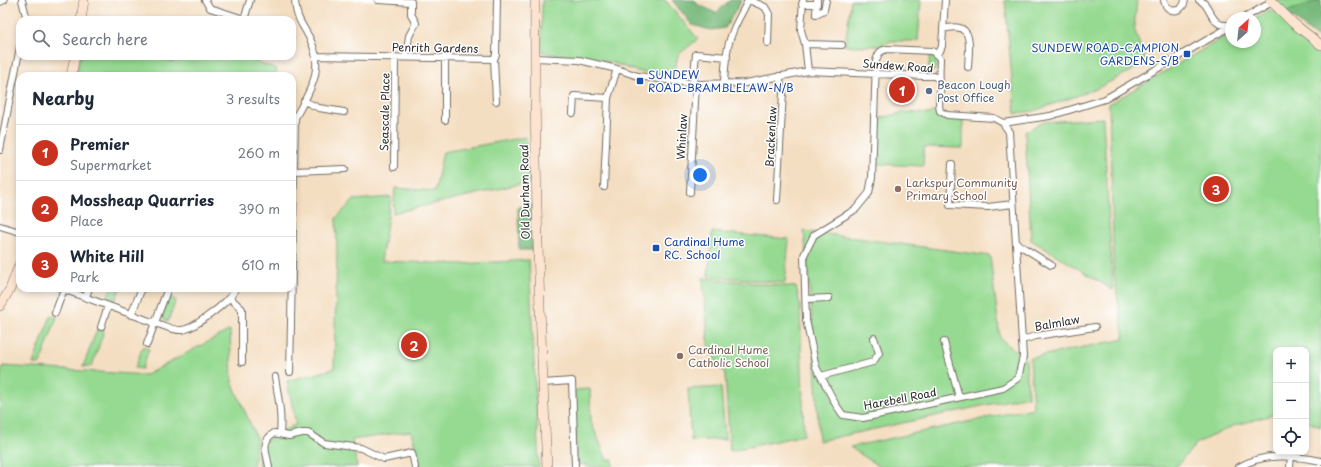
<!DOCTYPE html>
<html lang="en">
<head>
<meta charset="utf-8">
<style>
	body { margin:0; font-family:"Playpen Sans",sans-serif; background:#f2f2f3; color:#1f2937 }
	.controls { position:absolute; right:12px; bottom:12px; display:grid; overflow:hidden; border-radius:8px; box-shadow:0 2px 6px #0003 }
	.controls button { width:36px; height:36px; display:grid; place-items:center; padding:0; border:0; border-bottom:1px solid #e0e1e3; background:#fff; color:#1f2937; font:20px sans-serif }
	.compass { position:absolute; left:1225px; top:12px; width:36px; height:36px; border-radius:50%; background:#fff; box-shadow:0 2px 6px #0003; rotate:27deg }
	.you { position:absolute; left:700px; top:175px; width:14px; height:14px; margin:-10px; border:3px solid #fff; border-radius:50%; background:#1a73e8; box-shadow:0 0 0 6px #1a73e833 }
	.badge { display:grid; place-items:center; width:26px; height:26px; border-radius:50%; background:#c8321e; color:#fff; font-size:13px; font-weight:700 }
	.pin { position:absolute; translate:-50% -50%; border:2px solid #fff; box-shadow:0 1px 4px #0006 }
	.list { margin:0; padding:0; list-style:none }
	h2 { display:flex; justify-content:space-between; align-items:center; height:52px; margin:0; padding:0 16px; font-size:17px }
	h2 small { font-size:13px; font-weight:400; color:#747a83 }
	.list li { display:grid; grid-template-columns:26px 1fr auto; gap:12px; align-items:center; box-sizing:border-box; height:56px; padding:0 16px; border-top:1px solid #e0e1e3 }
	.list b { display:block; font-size:15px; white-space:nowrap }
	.list p { margin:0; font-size:13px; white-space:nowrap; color:#747a83 }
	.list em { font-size:13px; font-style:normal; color:#747a83 }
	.icon { flex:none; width:22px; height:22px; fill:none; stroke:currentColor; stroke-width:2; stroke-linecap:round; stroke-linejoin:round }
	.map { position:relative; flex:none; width:1321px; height:467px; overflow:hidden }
	.search { position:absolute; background:#fff; box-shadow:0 2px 6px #0003; left:16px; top:16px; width:280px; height:44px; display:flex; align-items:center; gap:10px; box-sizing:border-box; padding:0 14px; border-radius:12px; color:#747a83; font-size:15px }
	.panel { position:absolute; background:#fff; box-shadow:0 2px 6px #0003; left:16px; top:72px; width:280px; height:220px; border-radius:12px }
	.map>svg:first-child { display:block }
</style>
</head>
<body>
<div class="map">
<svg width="1321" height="467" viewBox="0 0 1321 467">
	<rect width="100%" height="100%" fill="#fff"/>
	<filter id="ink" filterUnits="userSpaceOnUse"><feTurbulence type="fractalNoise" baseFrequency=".025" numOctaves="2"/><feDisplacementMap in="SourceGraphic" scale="8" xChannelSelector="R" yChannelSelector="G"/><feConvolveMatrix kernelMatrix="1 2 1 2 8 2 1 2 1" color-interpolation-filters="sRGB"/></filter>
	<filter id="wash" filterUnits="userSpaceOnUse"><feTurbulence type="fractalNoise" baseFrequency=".012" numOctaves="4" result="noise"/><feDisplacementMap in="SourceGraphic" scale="16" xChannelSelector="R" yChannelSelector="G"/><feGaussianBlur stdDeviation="0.9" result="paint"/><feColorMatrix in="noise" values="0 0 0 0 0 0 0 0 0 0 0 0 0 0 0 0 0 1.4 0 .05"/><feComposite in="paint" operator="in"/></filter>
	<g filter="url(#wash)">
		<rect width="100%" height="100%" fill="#f4dec1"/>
		<!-- green -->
		<path fill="#96da92" stroke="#60825e" d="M542 0H665L698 39 678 55 674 74 659 75 636 71 613 63 585 57 550 54 541 51Z
			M851 0H921L918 41H891L879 46H845Z
			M1005 0H1137L1134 28 1146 63 1096 89 1034 111 1015 114Z
			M1273 0H1321V40Z
			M1270 10 1276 11 1321 49V427L1306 421V350H1276V414L1233 426 1197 443 1176 467H880L850 447 1033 408 1030 358 1124 339 1114 273 1109 104 1231 33V42H1255V19Z
			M930 55 935 58 937 65 934 71 928 72Z
			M80 56H155L173 62 175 56H239L277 69 275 76H76Z
			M907 112 930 114 932 112H935L947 119 963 120V148L924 147 923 166 876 164 878 128 880 118Z
			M1103 118 1113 290 1031 240 1025 132 1042 122Z
			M526 137 529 182 393 213 395 188 435 191 443 152Z
			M391 197 381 261 462 264 529 260 539 467H420L411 431 352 440 357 467H258L260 444 296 424 287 381 334 369 337 253 336 218 354 200Z
			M804 231 990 256 1000 338 1026 360 1028 396 819 441 813 328Z
			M712 232 789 239 785 283 708 276Z
			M703 278 796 287 800 304 804 435 730 451 725 374 709 350Z
			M111 288H120L116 300 107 297Z
			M168 297 176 300 168 322 163 318C163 310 166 304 168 297Z
			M51 315 57 317 40 364H33Z
			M97 329 104 331 92 366 83 367Z
			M230 330 232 382 257 439 253 467H0V379L3 366 146 375Z
			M143 346 149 349 142 369 135 368Z
			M721 387 725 439 691 441 688 389Z
			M590 389 591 422 607 460H613V467H586V464L577 465 575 390Z"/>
		<!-- forest -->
		<path fill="#78ba7c" stroke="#527254" d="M672 0H695L697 4 716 13 730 0H742L725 28 711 30 692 25Z
			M1321 0V40L1285 12 1307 4Z
			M533 204 532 250H519L518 207Z"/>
	</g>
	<g filter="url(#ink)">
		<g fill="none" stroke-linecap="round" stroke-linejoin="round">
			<!-- street casing -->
			<g stroke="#716a60" stroke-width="8">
				<path id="street" d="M22 0 26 16V20
					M205 0 210 8 244 19
					M378 0 411 2V14L416 23 409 36 406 57
					M749 0 765 7 769 14 768 43
					M803 0 801 30 805 44 808 71
					M817 0 816 14 824 10 826 0
					M1164 0C1166 14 1183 14 1185 0
					M1199 0C1210 4 1209 19 1220 24 1223 25 1227 25 1230 26
					M0 2 4 0
					M802 4H817
					M1244 18 1272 2
					M244 20 250 0
					M943 29C975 20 969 46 968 67
					M805 44 842 45
					M936 53 940 51 942 46 945 0
					M316 56 494 59 496 55 497 0
					M535 58 579 60 617 69 638 76 696 84 746 83 808 71 924 76H934L939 79
					M445 59V120
					M494 59 496 101
					M724 83C725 66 726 47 733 31 737 20 744 10 748 0
					M693 84 696 54 727 57
					M304 101 319 108 344 112
					M573 113 574 96 608 98
					M1003 123 1009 132 1023 357 1018 378 1003 388 863 418 843 415 836 405 816 367 806 320 804 255 814 235 856 209 869 193 872 178 876 61C878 54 879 51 887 49L932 51 940 58C940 66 939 74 940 83 942 92 937 101 940 111L947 115 994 118 1003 123 1050 116 1105 99 1231 26
					M0 150 20 47
					M952 164 950 205 988 207 1013 204
					M394 167 395 58
					M294 171 345 169
					M604 187 608 98 617 69
					M690 192 696 84
					M777 200 783 93 779 76
					M0 226 20 232
					M1016 243 1051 265
					M60 288 155 323C163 325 174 331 182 330 193 329 221 307 229 298 232 296 234 291 236 288
					M86 297 89 288
					M230 298 242 309V362
					M806 299 829 298
					M55 313 64 289
					M131 315 142 288
					M101 327 108 306
					M1022 340 1036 336 1095 327
					M944 342 959 397
					M147 344 168 288
					M290 372 295 118C310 91 326 68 309 37 301 22 296 18 295 0
					M821 376 873 362 879 353 874 338
					M275 377C278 396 282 414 280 433
					M543 383 572 381 575 467
					M269 467C267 453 260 442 274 433L289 436 302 433H308L324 443 361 448 384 459 412 453 415 467
					M1239 467C1264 453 1293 455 1321 461
					M1290 467 1291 456"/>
			</g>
			<!-- secondary casing -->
			<g stroke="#716a60" stroke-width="10">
				<path id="secondary" d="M535 0C534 156 539 312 547 467
					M1270 0 1293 23 1321 45
					M81 20 84 0
					M71 76 75 56
					M0 306 10 289 20 263"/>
			</g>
			<!-- street -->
			<use href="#street" stroke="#fff" stroke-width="6"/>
			<!-- secondary -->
			<use href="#secondary" stroke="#fde4d1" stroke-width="9"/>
		</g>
	</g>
	<!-- markers -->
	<g fill="#1a4fb4" stroke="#fff" stroke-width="1.5">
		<rect x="1183" y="50" width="8" height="8" rx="2"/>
		<rect x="636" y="77" width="8" height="8" rx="2"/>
		<rect x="652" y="244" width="8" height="8" rx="2"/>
	</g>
	<circle fill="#5c6f8a" stroke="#fff" stroke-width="1.5" cx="929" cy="91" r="4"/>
	<g fill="#8d6e63" stroke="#fff" stroke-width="1.5">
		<circle cx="898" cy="189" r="4"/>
		<circle cx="680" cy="356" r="4"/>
	</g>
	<g text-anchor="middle" stroke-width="3" stroke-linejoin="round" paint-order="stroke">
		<!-- street labels -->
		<g font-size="11" fill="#2b2b2b" stroke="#fff">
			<text transform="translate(435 48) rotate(1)" y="4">Penrith Gardens</text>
			<text transform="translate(898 66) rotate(4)" y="4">Sundew Road</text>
			<text transform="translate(385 112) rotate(-89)" y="4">Seascale Place</text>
			<text transform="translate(682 137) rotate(-87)" y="4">Whinlaw</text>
			<text transform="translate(771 137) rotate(-87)" y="4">Brackenlaw</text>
			<text transform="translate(525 192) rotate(-91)" y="4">Old Durham Road</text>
			<text transform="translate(1057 323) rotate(-10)" y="4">Balmlaw</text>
			<text transform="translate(900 399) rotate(-11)" y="4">Harebell Road</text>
		</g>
		<!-- transit labels -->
		<g font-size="11" fill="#164399" stroke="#fff" text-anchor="start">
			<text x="1179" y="52" text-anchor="end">SUNDEW ROAD-CAMPION<tspan x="1179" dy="13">GARDENS-S/B</tspan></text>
			<text x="648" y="79">SUNDEW<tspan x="648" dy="13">ROAD-BRAMBLELAW-N/B</tspan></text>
			<text x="664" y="246">Cardinal Hume<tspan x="664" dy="13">RC. School</tspan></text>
		</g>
		<!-- service labels -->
		<g font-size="11" fill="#4e5e75" stroke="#fff" text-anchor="start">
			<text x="937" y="89">Beacon Lough<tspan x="937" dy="13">Post Office</tspan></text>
		</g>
		<!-- education labels -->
		<g font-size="11" fill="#785e54" stroke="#fff" text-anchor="start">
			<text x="906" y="187">Larkspur Community<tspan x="906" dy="13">Primary School</tspan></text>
			<text x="688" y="354">Cardinal Hume<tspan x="688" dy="13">Catholic School</tspan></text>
		</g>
	</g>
</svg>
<div class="controls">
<button>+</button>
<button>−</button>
<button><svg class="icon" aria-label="locate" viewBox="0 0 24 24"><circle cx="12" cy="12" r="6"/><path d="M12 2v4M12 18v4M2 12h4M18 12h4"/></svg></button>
</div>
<svg class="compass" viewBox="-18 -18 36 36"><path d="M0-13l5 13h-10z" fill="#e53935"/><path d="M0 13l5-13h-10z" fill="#747a83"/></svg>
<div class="you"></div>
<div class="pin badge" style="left:902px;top:90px">1</div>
<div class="pin badge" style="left:414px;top:345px">2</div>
<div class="pin badge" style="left:1216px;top:189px">3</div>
<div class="search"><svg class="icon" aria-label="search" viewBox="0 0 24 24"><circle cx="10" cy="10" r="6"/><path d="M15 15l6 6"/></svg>Search here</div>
<section class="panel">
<h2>Nearby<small>3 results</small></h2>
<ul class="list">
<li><span class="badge">1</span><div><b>Premier</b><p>Supermarket</p></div><em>260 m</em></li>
<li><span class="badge">2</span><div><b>Mossheap Quarries</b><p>Place</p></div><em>390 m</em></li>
<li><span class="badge">3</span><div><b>White Hill</b><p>Park</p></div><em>610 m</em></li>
</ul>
</section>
</div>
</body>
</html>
